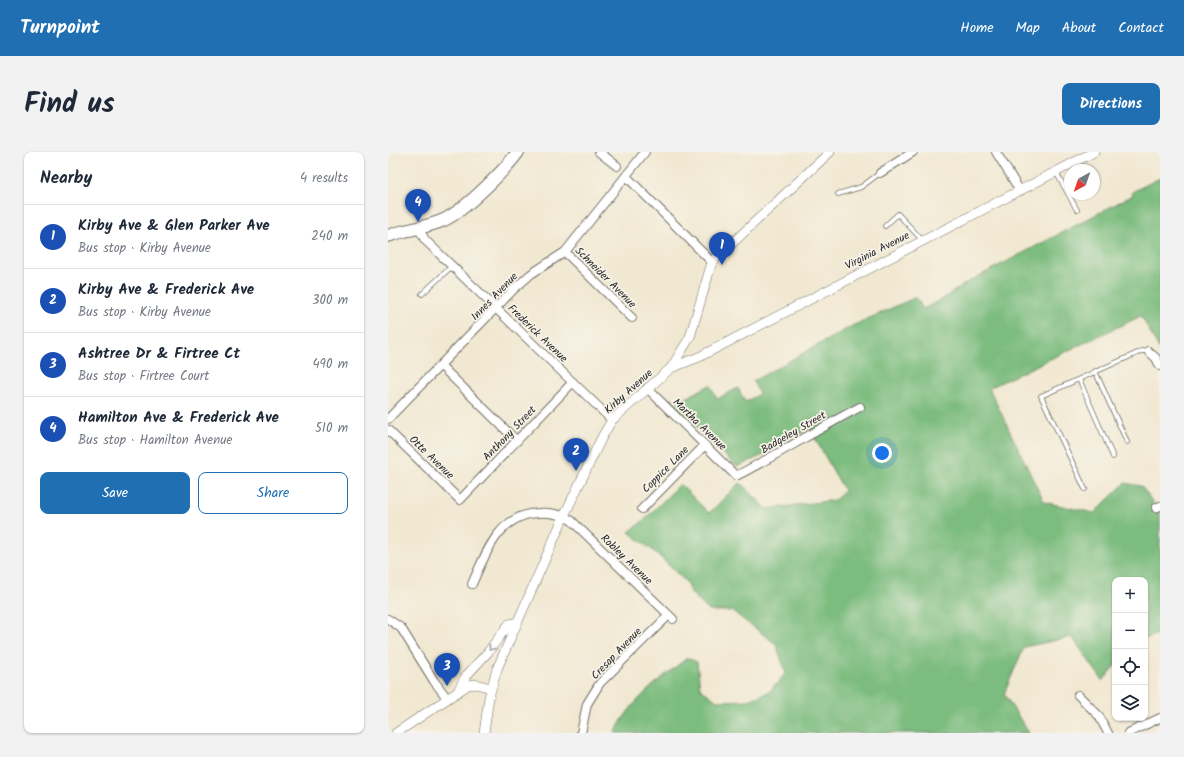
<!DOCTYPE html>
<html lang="en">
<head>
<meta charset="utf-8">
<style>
	body { margin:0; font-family:Kalam,sans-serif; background:#f2f2f3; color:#1f2937 }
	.controls { position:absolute; right:12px; bottom:12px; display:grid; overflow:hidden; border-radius:8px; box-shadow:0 1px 3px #0004 }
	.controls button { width:36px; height:36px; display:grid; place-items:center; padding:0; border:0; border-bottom:1px solid #e0e1e3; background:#fff; color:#1f2937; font:20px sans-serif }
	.compass { position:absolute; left:676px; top:12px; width:36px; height:36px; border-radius:50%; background:#fff; box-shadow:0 1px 3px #0004; rotate:220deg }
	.you { position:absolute; left:494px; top:301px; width:14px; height:14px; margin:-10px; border:3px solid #fff; border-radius:50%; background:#1a73e8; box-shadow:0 0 0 6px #1a73e833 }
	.badge { display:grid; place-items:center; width:26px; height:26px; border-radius:50%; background:#1f6fb2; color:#fff; font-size:13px; font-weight:700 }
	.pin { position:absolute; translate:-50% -33px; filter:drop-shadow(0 1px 2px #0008) }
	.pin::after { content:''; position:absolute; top:21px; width:14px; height:12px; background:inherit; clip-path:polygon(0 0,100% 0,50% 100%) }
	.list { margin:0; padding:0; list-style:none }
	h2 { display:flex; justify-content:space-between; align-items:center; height:52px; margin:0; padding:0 16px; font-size:17px }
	h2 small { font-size:13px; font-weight:400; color:#747a83 }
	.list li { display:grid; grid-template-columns:26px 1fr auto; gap:12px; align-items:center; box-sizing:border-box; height:64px; padding:0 16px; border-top:1px solid #e0e1e3 }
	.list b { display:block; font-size:15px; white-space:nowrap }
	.list p { margin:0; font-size:13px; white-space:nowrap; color:#747a83 }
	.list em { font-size:13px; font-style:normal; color:#747a83 }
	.actions { display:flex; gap:8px; padding:12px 16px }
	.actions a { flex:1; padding:9px 0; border:1px solid #1f6fb2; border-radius:8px; text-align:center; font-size:14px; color:#1f6fb2 }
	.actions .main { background:#1f6fb2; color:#fff }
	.icon { flex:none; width:22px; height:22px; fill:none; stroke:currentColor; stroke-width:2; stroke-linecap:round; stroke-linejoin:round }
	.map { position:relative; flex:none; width:772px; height:581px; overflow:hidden; border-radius:8px }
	header { display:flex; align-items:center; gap:24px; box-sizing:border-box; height:56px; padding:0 20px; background:#1f6fb2; color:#fff }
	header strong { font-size:19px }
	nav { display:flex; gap:22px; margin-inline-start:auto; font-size:14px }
	.intro { display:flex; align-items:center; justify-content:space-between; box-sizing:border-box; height:96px; padding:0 24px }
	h1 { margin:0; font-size:28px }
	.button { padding:10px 18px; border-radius:8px; background:#1f6fb2; color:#fff; font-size:14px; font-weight:700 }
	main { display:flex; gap:24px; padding:0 24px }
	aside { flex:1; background:#fff; border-radius:8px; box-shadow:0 1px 3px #0004 }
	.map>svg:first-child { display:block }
</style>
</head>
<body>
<header>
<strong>Turnpoint</strong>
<nav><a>Home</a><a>Map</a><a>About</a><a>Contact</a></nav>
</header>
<div class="intro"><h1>Find us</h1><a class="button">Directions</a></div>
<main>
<aside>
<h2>Nearby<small>4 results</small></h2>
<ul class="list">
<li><span class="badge" style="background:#1a4fb4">1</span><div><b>Kirby Ave &amp; Glen Parker Ave</b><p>Bus stop · Kirby Avenue</p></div><em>240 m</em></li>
<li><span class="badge" style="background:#1a4fb4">2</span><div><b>Kirby Ave &amp; Frederick Ave</b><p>Bus stop · Kirby Avenue</p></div><em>300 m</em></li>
<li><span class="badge" style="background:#1a4fb4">3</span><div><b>Ashtree Dr &amp; Firtree Ct</b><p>Bus stop · Firtree Court</p></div><em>490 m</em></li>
<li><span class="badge" style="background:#1a4fb4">4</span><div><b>Hamilton Ave &amp; Frederick Ave</b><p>Bus stop · Hamilton Avenue</p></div><em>510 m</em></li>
</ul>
<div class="actions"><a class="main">Save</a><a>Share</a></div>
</aside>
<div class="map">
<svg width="772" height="581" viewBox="0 0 772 581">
	<rect width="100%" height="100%" fill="#f7f3e8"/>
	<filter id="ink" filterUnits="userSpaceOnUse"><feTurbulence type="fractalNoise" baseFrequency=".025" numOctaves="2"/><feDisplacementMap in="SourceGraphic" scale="8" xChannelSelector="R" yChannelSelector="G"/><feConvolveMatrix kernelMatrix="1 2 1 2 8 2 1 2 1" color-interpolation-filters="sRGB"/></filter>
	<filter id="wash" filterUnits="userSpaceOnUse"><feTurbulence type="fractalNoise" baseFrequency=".012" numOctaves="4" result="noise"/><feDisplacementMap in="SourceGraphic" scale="16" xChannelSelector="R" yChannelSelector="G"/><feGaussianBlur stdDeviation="0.9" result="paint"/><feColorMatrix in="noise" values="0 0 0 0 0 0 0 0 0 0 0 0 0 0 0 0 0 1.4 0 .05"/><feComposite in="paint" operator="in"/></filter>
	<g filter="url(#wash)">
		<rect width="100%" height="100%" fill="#f1e8d1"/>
		<!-- forest -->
		<path fill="#7bbc7e" stroke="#537454" d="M772 26V198L753 164 601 236 656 350 706 361 737 331 753 334 772 360V481L757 487V428H727V514L715 529 684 485 636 495 616 542 641 581H227C241 550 272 527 299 506L309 510 312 536 329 549 360 548 381 540 398 521 388 492 344 459H321L302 440 298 430 268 401 241 380 255 369 292 332 321 361 348 334 353 331 379 357 447 348 456 338 421 276 384 299 349 315 285 253 322 233 329 247 350 236 357 250 371 242 365 229 464 174 528 145 535 157 556 146 580 130 745 43 744 40Z"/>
	</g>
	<g filter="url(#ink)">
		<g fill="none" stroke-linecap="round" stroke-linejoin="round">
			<!-- service casing -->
			<g stroke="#706d65" stroke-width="5.5">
				<path id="service" d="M668 20 689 58
					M450 42 473 35 492 21
					M497 74 510 62 534 88
					M34 142 64 114
					M707 219 739 290
					M691 227 725 305
					M697 337 653 244 754 199H760"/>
			</g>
			<!-- minor casing -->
			<g stroke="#706d65" stroke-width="10">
				<path id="minor" d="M211 0 229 14
					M608 0 632 39
					M492 21 525 0
					M238 24 324 110
					M30 75 37 88 224 268
					M177 100 244 166
					M760 199 768 206 772 214
					M53 214 129 289
					M259 236 348 324C391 302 430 277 472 255
					M0 267 126 137 143 122 177 100 257 0
					M0 278 72 348 185 230
					M768 356 772 354
					M254 357 317 293
					M84 432C98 401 111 362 151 361 162 360 174 363 183 368L285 467
					M0 467 13 476 46 529 59 546
					M690 543 711 564 720 581
					M193 581 199 552 212 531 281 463
					M740 581 772 566"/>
			</g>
			<!-- tertiary casing -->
			<g stroke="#706d65" stroke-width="10">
				<path id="tertiary" d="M283 216 311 205 706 0
					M71 537 78 524 100 500 121 472 129 470
					M8 581 80 533 88 532 103 536
					M96 581 101 545 109 517 176 364 214 285 224 268 283 216 302 185 324 110 442 0"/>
			</g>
			<!-- primary casing -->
			<g stroke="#706d65" stroke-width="14">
				<path id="primary" d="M0 84C18 77 38 76 56 68 77 58 116 19 130 0"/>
			</g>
			<!-- service -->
			<use href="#service" stroke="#fff" stroke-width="4"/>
			<!-- minor -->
			<use href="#minor" stroke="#fff" stroke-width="8"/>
			<!-- tertiary -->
			<use href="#tertiary" stroke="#fff" stroke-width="9"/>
			<!-- primary -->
			<use href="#primary" stroke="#fff" stroke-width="12"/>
		</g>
		<!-- one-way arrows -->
		<defs><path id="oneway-chevron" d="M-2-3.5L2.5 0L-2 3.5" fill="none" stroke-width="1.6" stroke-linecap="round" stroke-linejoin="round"/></defs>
		<use stroke="#a0a0a0" href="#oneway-chevron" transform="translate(103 496) rotate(128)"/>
	</g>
	<g text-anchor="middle" stroke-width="3.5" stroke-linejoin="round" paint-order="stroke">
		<!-- street labels -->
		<g font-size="11" fill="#2b2b2b" stroke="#f7f3e8">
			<text transform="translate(489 98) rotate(-27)" y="4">Virginia Avenue</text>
			<text transform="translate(218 125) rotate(45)" y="4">Schneider Avenue</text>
			<text transform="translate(106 144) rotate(-46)" y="4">Innes Avenue</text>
			<text transform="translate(150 181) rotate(44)" y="4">Frederick Avenue</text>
			<text transform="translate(240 239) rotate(-42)" y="4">Kirby Avenue</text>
			<text transform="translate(312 272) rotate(44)" y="4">Martha Avenue</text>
			<text transform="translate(405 280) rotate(-30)" y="4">Badgeley Street</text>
			<text transform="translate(121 281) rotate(-46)" y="4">Anthony Street</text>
			<text transform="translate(44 305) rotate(44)" y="4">Otte Avenue</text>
			<text transform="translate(277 317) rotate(-45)" y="4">Coppice Lane</text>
			<text transform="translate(239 407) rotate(44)" y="4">Robley Avenue</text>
			<text transform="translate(228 501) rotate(-46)" y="4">Cresap Avenue</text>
		</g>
	</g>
</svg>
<div class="controls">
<button>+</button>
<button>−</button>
<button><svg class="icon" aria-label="locate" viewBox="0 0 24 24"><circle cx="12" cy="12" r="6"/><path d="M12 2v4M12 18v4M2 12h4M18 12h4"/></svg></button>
<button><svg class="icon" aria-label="layers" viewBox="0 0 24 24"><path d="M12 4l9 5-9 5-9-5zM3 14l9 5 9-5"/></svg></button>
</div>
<svg class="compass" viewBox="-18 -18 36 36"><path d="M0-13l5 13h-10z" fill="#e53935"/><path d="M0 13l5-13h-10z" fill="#747a83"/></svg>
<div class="you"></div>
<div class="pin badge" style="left:334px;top:113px;background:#1a4fb4">1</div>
<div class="pin badge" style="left:188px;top:319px;background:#1a4fb4">2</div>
<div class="pin badge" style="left:59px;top:534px;background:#1a4fb4">3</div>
<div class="pin badge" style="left:30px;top:70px;background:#1a4fb4">4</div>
</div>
</main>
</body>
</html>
